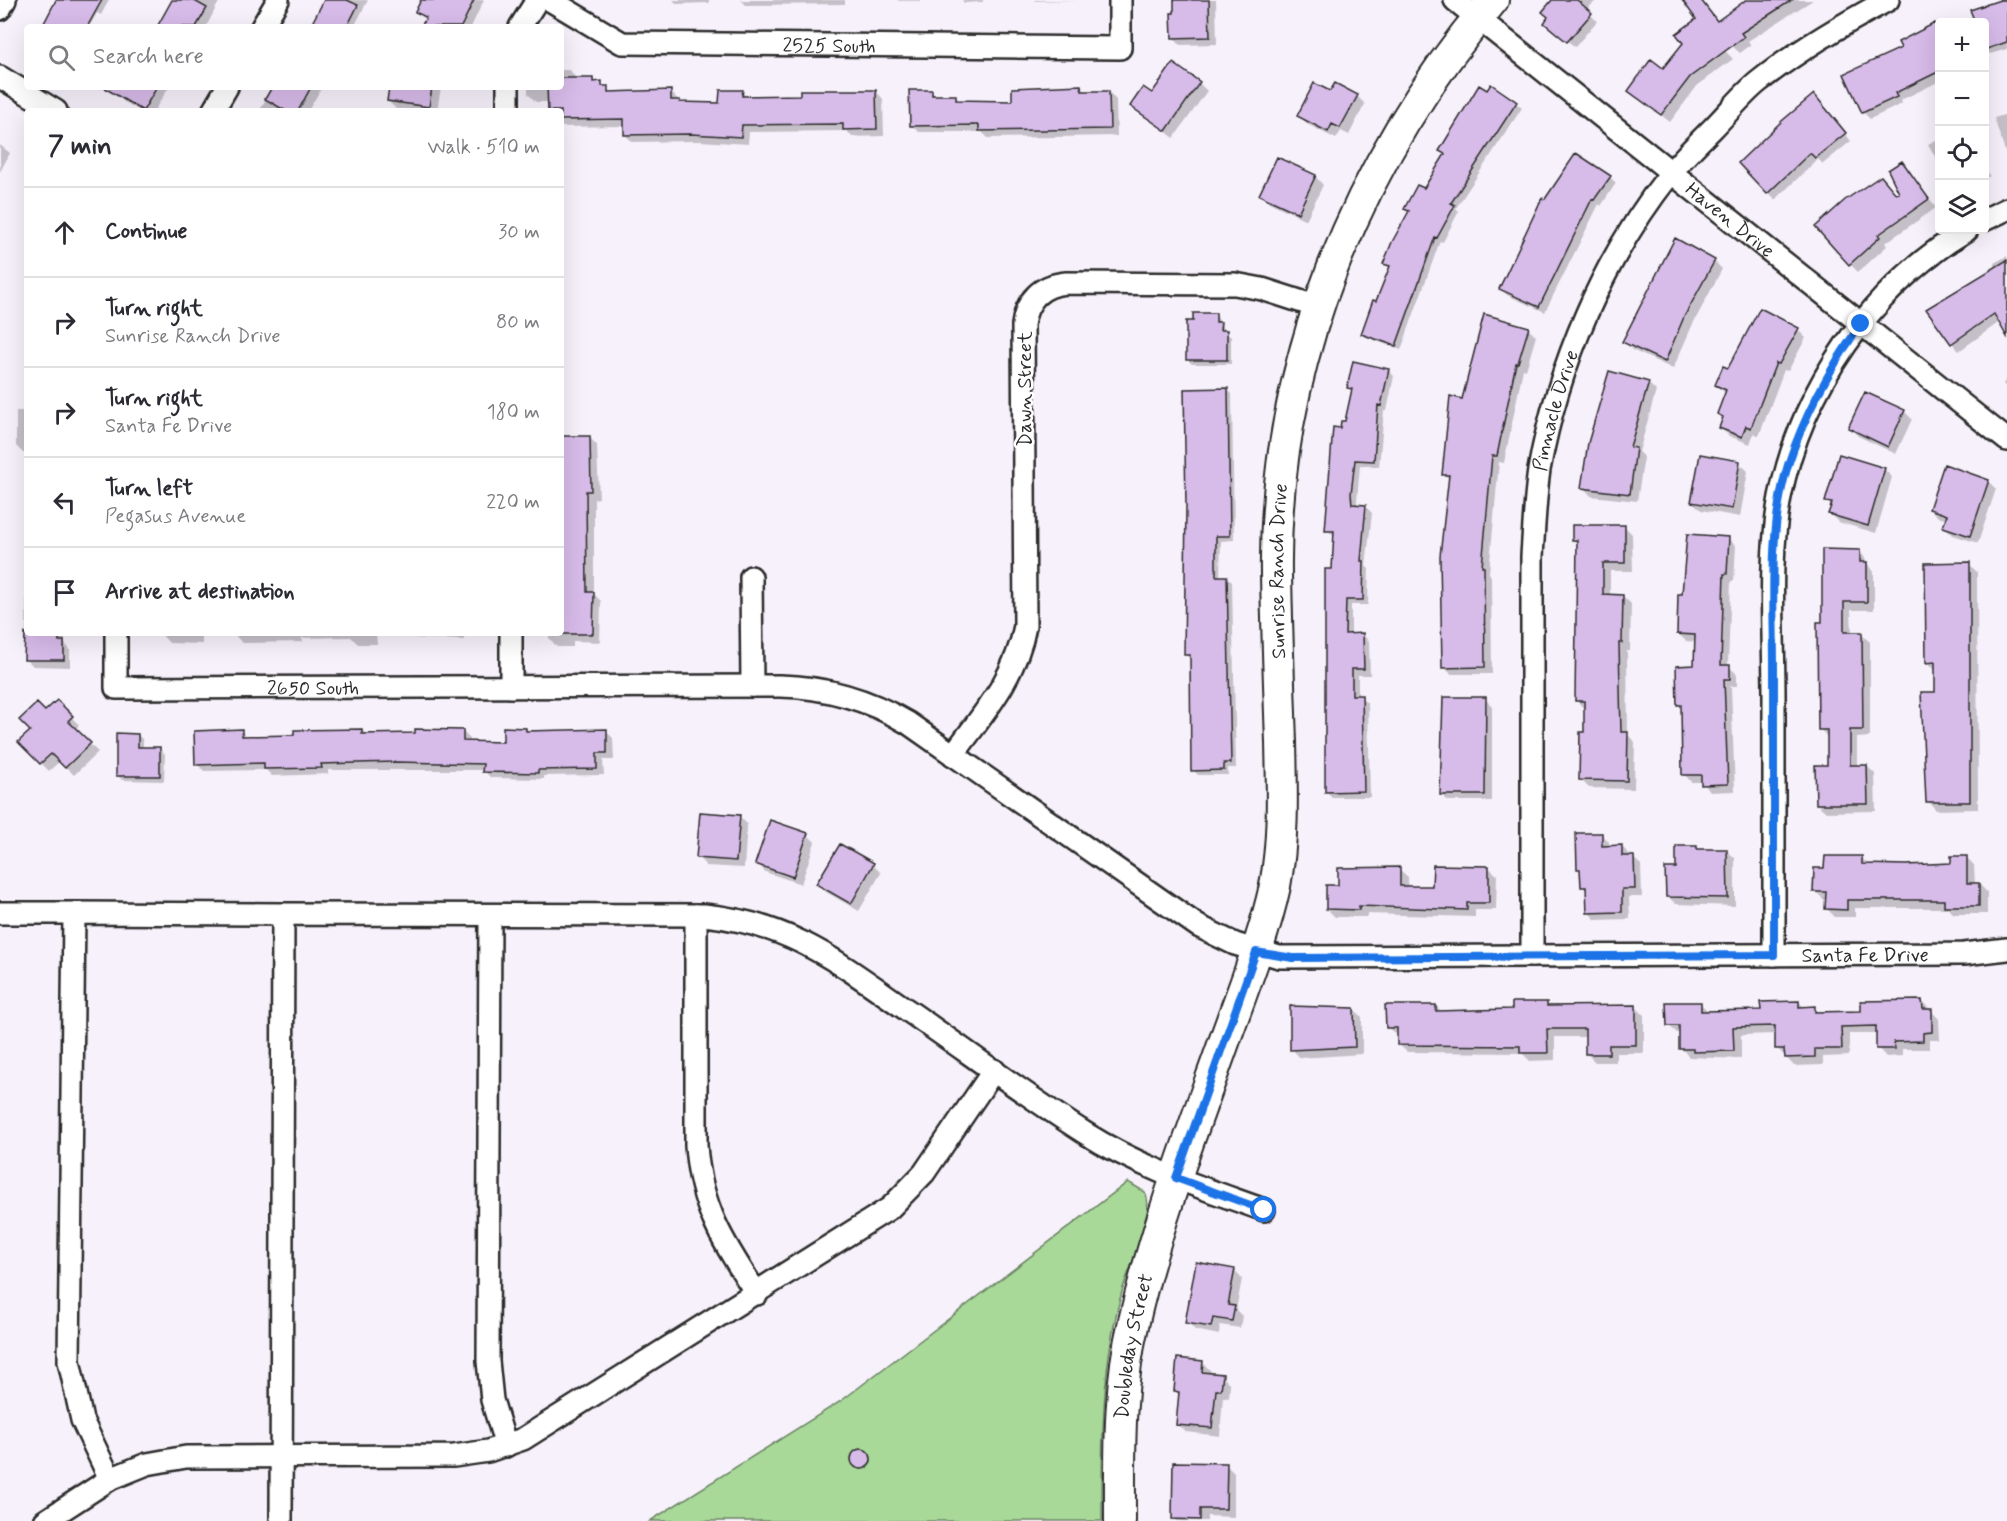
<!DOCTYPE html>
<html lang="en">
<head>
<meta charset="utf-8">
<style>
	body { margin:0; font-family:Mynerve,sans-serif; background:#f2f2f3; color:#2b2b33 }
	.controls { position:absolute; right:18px; top:18px; display:grid; overflow:hidden; border-radius:6px; box-shadow:0 6px 24px #0002 }
	.controls button { width:54px; height:54px; display:grid; place-items:center; padding:0; border:0; border-bottom:2px solid #e1e1e2; background:#fff; color:#2b2b33; font:30px sans-serif }
	.stop { position:absolute; width:18px; height:18px; margin:-14px; border:4px solid #1a73e8; border-radius:50%; background:#fff }
	.stop.end { background:#1a73e8; border-color:#fff; box-shadow:0 2px 6px #0008 }
	.list { margin:0; padding:0; list-style:none }
	h2 { display:flex; justify-content:space-between; align-items:center; height:78px; margin:0; padding:0 24px; font-size:26px }
	h2 small { font-size:20px; font-weight:400; color:#7c7c81 }
	.list li { display:grid; grid-template-columns:39px 1fr auto; gap:18px; align-items:center; box-sizing:border-box; height:90px; padding:0 24px; border-top:2px solid #e1e1e2 }
	.list b { display:block; font-size:22px; white-space:nowrap }
	.list p { margin:0; font-size:20px; white-space:nowrap; color:#7c7c81 }
	.list em { font-size:20px; font-style:normal; color:#7c7c81 }
	.icon { flex:none; width:33px; height:33px; fill:none; stroke:currentColor; stroke-width:2; stroke-linecap:round; stroke-linejoin:round }
	.map { position:relative; flex:none; width:2007px; height:1521px; overflow:hidden }
	.search { position:absolute; background:#fff; box-shadow:0 6px 24px #0002; left:24px; top:24px; width:540px; height:66px; display:flex; align-items:center; gap:15px; box-sizing:border-box; padding:0 21px; border-radius:6px; color:#7c7c81; font-size:22px }
	.panel { position:absolute; background:#fff; box-shadow:0 6px 24px #0002; left:24px; top:108px; width:540px; height:528px; border-radius:6px }
	.map>svg:first-child { display:block }
</style>
</head>
<body>
<div class="map">
<svg width="2007" height="1521" viewBox="0 0 2007 1521">
	<rect width="100%" height="100%" fill="#f7f1fb"/>
	<filter id="ink" filterUnits="userSpaceOnUse"><feTurbulence type="fractalNoise" baseFrequency=".0167" numOctaves="2"/><feDisplacementMap in="SourceGraphic" scale="12" xChannelSelector="R" yChannelSelector="G"/><feConvolveMatrix kernelMatrix="1 2 1 2 8 2 1 2 1" color-interpolation-filters="sRGB"/></filter>
	<g filter="url(#ink)">
		<!-- green -->
		<path fill="#a8d999" stroke="#6a8262" stroke-width="1.5" d="M1128 1182 1145 1192C1156 1214 1130 1265 1123 1288 1101 1364 1102 1443 1102 1521H650L841 1401Z"/>
		<!-- shadow -->
		<path fill="#0003" d="M65 0H109L101 15 97 13 89 27H49Z
			M174 0H220L206 27H159Z
			M325 0H368L354 27H312Z
			M422 0H484L471 27H428L426 20 417 12Z
			M673 0H709V3L677 4Z
			M741 0H845V4L746 5Z
			M897 0H920V1H899Z
			M962 0H983V2L964 3Z
			M1034 0H1079L1035 1Z
			M1176 0H1216L1217 44 1180 45 1173 37Z
			M1554 0H1597L1586 10 1597 21 1575 47 1553 29Z
			M1749 0H1813L1748 41 1751 45 1740 53 1732 46Z
			M2005 0 2007 2V49L1990 54 1985 49 1984 22H1976L1972 11Z
			M1696 20 1733 59 1698 85 1670 122 1630 91 1664 71 1685 43Z
			M1935 25 1940 30V81L1901 100 1902 104 1870 119 1863 112 1903 49Z
			M561 70H570L577 80 593 79 596 83H601L612 93 670 91 682 104 721 105 742 92 747 97 876 91 883 99 884 136 852 137 847 131 749 132 748 144 699 141 633 142 625 135V126L561 127V111H549V102H536L528 94V87H561Z
			M1199 83 1207 91 1174 138 1132 105 1153 95Z
			M1492 86 1522 108 1456 208 1459 211 1443 242 1440 241 1401 350 1368 338 1363 333 1390 269 1385 263 1410 212 1406 208 1424 190 1446 156 1441 150Z
			M120 87H169L154 111H140L123 101 116 93Z
			M273 87H322L308 111H259Z
			M390 87H441L437 111 396 109 388 101Z
			M1081 87 1087 93 1109 92 1116 100 1117 136 988 138 982 132H919L911 125 931 92 935 96H955L961 102H1013Z
			M1331 93 1357 96 1365 104 1349 135 1341 131 1336 139 1307 124 1299 115Z
			M1821 103 1851 141 1823 164 1818 159 1775 200 1740 163Z
			M2007 114V158L1994 118Z
			M1940 138V165L1928 144Z
			M0 145 10 153 0 172Z
			M1902 163 1936 208 1885 243 1887 246 1858 272 1850 264 1901 193Z
			M1984 166 1990 176 1984 179Z
			M1315 176 1323 185 1306 220 1269 202 1261 194Z
			M1610 177 1616 183 1601 206 1599 204 1545 312 1507 295 1501 289Z
			M2007 256V327L2001 321 1959 351 1952 343 1996 268 1994 263Z
			M1714 261 1722 269 1692 326 1673 369 1632 350 1624 341Z
			M1761 310 1798 330 1806 338 1788 371 1784 370 1759 436 1754 433 1750 444 1729 436 1721 428 1724 419 1719 414 1726 394 1717 385 1729 370Z
			M1216 315 1225 332 1231 337V364H1192L1187 359Z
			M1528 329 1536 336 1526 370 1523 369 1504 463 1499 462 1489 573 1491 576 1492 674H1451L1444 667 1450 480 1444 474Z
			M1388 370 1394 376 1387 411H1384L1379 467 1360 465 1357 501V506L1366 507 1372 513 1366 566 1369 569 1368 605H1351V635H1363L1369 641 1370 675H1358V697L1368 703 1370 797H1332L1326 791 1335 536 1327 530 1342 429 1346 423 1353 392 1348 388Z
			M2007 378V388L2003 384Z
			M1648 383 1656 391 1639 452 1644 457 1637 501 1591 496 1583 487Z
			M1227 389 1232 394 1234 540 1221 541 1220 577H1227L1232 582 1236 768H1228V775H1198L1193 770 1191 660 1186 655Z
			M16 411H27V453H23L16 446Z
			M1904 411 1912 419 1896 454 1858 436 1850 428Z
			M589 437 597 445 599 498 594 499V594L601 601 600 642 573 641V647H557L549 638V633H561V438Z
			M1739 463 1748 471 1740 517 1701 510 1693 502Z
			M1884 469 1892 477 1876 533 1838 522 1830 514 1832 507 1827 501Z
			M1988 481 1996 489 1978 543 1953 535 1945 527 1947 520 1938 517 1930 509Z
			M26 484 27 633H65V644L70 649V667L33 666 26 659Z
			M1624 526 1632 534 1633 571H1610V596H1623L1631 604 1630 651H1627L1628 735 1635 742 1634 789 1589 788 1581 780 1586 733 1585 710 1577 701 1579 545 1573 540Z
			M1729 539 1736 546 1734 581H1731L1728 666 1737 674V686H1731L1735 791 1710 792 1703 782H1691L1684 774 1683 708 1679 704 1696 667 1697 642 1686 641 1678 634 1684 596Z
			M1860 551 1874 572V610H1851L1852 634H1861L1870 642V737L1857 738V766H1867L1875 774 1876 811 1826 812 1817 804 1829 766 1828 738 1820 729 1823 623Z
			M1969 564 1977 572 1978 809 1936 810 1928 801 1937 694 1935 670 1927 662Z
			M160 633H202V644L169 643Z
			M233 633H376L377 644H358L351 637 302 638 303 642 242 643Z
			M411 633H464V640L416 638Z
			M1485 699 1492 706V801H1448L1441 794V755Z
			M57 702 79 725 75 730 98 752 74 775 60 761 49 771 20 742Z
			M525 729 529 733 606 731 613 738 614 760H603L604 775 544 776V779L491 778 483 770H328V774L272 776 266 770 204 771 197 764 241 731 248 738 362 730 367 736 463 732 470 739V743H504Z
			M138 735 143 740V749H160L165 754 164 781 122 780 117 775Z
			M739 816 747 824 744 868 706 866 698 857Z
			M807 834 815 842 801 884 765 872 757 863Z
			M1601 834 1609 842 1610 847H1622L1641 865 1642 897H1629L1630 919 1596 920 1588 912V892L1582 886V872L1578 868Z
			M840 846 873 865 881 873 859 911 826 892 818 884Z
			M1696 847 1700 851 1726 850 1735 858V906L1676 904 1667 896 1678 870Z
			M1966 857 1974 865 1975 884H1979L1987 892V914H1954L1948 908H1855V917H1835L1827 909V899H1823L1815 891 1826 870 1862 858 1870 866 1952 865Z
			M1488 867 1497 875 1496 910H1475V917L1367 914V917H1335L1327 909 1339 887 1399 869 1408 877V888H1434Z
			M1922 1001 1939 1019 1940 1040H1930V1049H1902V1056L1886 1057 1878 1048V1034H1849V1056L1823 1057V1065L1794 1066 1777 1048V1034L1741 1035V1059L1689 1057 1681 1048 1680 1033H1677L1668 1025 1700 1003 1708 1011H1762L1799 1002 1805 1008H1814L1820 1014 1863 1013Z
			M1546 1003 1550 1007 1635 1006 1644 1015V1053H1616V1062H1595L1587 1054V1037H1555V1060L1530 1061 1522 1053 1407 1052 1398 1044V1036L1387 1027 1436 1006 1442 1012 1513 1010Z
			M1354 1009 1362 1017V1054L1300 1058 1292 1049Z
			M1234 1270 1242 1279 1236 1310 1242 1316 1240 1328 1220 1325 1219 1335 1195 1330 1187 1322Z
			M1202 1362 1211 1371 1210 1375 1222 1376 1230 1384 1229 1398 1223 1397 1220 1436 1186 1432 1177 1424 1180 1396 1175 1391Z
			M854 1461a9 9 0 1 1 18 0a9 9 0 1 1-18 0Z
			M1226 1465 1234 1473V1517L1207 1516V1521H1176L1174 1519Z"/>
		<!-- building -->
		<path fill="#d7bbe9" stroke="#2b2b2b" stroke-width="1.5" d="M56 0H102L87 27H42Z
			M172 0H193L207 8 196 27H157Z
			M324 0H347L358 5 347 27H310Z
			M421 0H474L461 27H421L426 17 415 12Z
			M1174 0H1209L1210 37 1172 38 1171 13H1174Z
			M1552 0H1577L1592 13 1567 42 1544 23 1548 17 1542 12Z
			M1682 0H1701L1717 21 1746 0H1792L1741 33 1744 37 1690 77 1661 115 1628 91 1651 59 1663 68 1683 43 1676 34 1696 19Z
			M2000 0H2007V42L1984 50V22H1975L1970 10Z
			M1935 23 1940 32V71L1895 93 1897 97 1862 113 1844 74 1901 48 1898 42Z
			M1173 63 1200 82 1166 131 1130 106 1143 87 1152 93Z
			M561 78H593V82L602 81V86H608V92L671 90V100H680V102L719 103 720 90H743L742 96 800 95V90H876L877 129 843 130V124L742 125 741 137 691 134 624 135V119L561 120V111H548L547 87H561Z
			M1314 83 1330 91 1335 83 1358 95 1340 128 1332 124 1328 132 1297 116Z
			M1491 84 1517 102 1451 203 1455 205 1437 238 1435 237 1396 346 1361 334 1373 300 1376 301 1390 266 1383 264 1392 242 1409 211 1404 209 1417 185 1424 188 1445 154 1439 151 1479 85 1487 90Z
			M1081 85 1082 91H1109L1110 129 979 131V125L910 126 909 90H932V95H956V100L1012 101V88Z
			M103 87H157L143 111Z
			M272 87H311L298 111H286L265 99Z
			M389 87H432L429 107 387 101Z
			M1814 94 1846 133 1815 158 1810 153 1767 194 1738 163 1783 120Z
			M1576 153 1611 176 1594 200 1592 199 1539 307 1499 289 1542 198 1545 199Z
			M1277 157 1316 175 1298 213 1259 195Z
			M1902 161 1929 199 1878 235 1880 237 1849 265 1815 227 1845 200 1881 176 1896 194 1899 193 1888 170Z
			M1675 238 1715 260 1684 317 1665 362 1622 342Z
			M2007 260V337L1994 314 1951 344 1926 309Z
			M1760 308 1799 328 1779 364 1776 363 1751 428 1746 426 1742 437 1719 428 1723 417 1717 414 1726 390 1715 385 1723 366 1728 368Z
			M1193 313H1216V322H1221L1220 330H1227V360H1186V321H1193Z
			M1484 314 1529 327 1518 363H1516L1497 456H1492L1482 567H1484L1485 667 1442 668 1440 556 1449 475H1442L1450 396 1462 399Z
			M1353 361 1389 369 1381 406 1378 405 1374 461 1355 460 1351 494 1352 504 1366 505 1361 561H1364L1363 600H1346L1345 634 1363 633 1364 669H1352V695H1362L1364 791 1325 792V569H1332L1334 531H1325L1333 427 1340 428 1341 421H1345L1352 389 1347 388Z
			M1609 371 1649 382 1630 447 1636 448 1630 494 1581 488 1588 443Z
			M1228 388 1230 536H1216V576H1227L1231 763H1224V770L1191 771 1190 655H1184L1186 506 1184 389Z
			M1865 392 1905 410 1888 447 1848 428Z
			M561 436H590L591 491H586L587 592H594L593 634H561Z
			M1700 454 1740 461 1732 509 1691 502Z
			M1839 454 1885 468 1868 526 1828 514 1832 503 1825 502Z
			M1944 464 1989 480 1970 536 1943 527 1947 515 1929 509Z
			M1572 525H1625V563H1603V594L1623 595 1622 643H1619L1621 732H1628L1627 781 1579 780 1580 732H1584V701H1575L1577 540H1572Z
			M1687 534 1729 537 1727 574H1724L1721 665H1730V679H1724L1728 784 1701 785V775H1682L1681 705H1677L1676 666 1694 665 1695 635 1677 634 1678 594H1682Z
			M1822 549 1860 550V562H1867V602H1844V632H1862L1863 730H1850V765H1867L1868 804H1816L1815 765H1827V730H1818L1817 622H1822Z
			M1970 562V802H1926L1921 692H1935V662L1926 663 1925 563Z
			M25 633H59V641H64V660H24Z
			M1443 697H1486L1485 795H1440Z
			M57 700 73 716 68 721 91 743 65 768 51 754 40 764 18 742 30 731 19 720 37 703 45 711Z
			M503 727 526 728V731L607 729V753H597V769L538 770V773L482 772 483 764 396 762 321 764 322 768 264 769V763L195 765 194 731 242 729V736L294 735V730L362 729V734L415 733V729L463 730V741L503 742Z
			M116 733 138 734V747H160V776H116Z
			M700 812 740 815 736 861 696 858Z
			M770 820 808 833 793 877 755 864Z
			M1576 833H1602V846L1622 845V856H1634L1635 889H1622V912L1587 913 1586 887H1581L1580 869H1577Z
			M840 844 874 863 851 904 816 884Z
			M1676 846H1697V849H1727L1728 898 1666 897 1665 868H1676Z
			M1825 856H1862V864L1906 865 1951 863V856H1967V883H1979V906H1944V900H1847V910L1825 909 1826 892H1813L1814 868H1824Z
			M1433 865 1489 866V903H1467V910L1359 906V910L1326 909V885H1338V868L1400 867V886H1432Z
			M1922 1000 1923 1009H1932V1032L1923 1033V1041L1894 1042 1895 1049H1876V1026L1841 1027 1842 1049H1815V1057L1785 1058 1784 1049H1775V1026L1733 1027 1734 1051 1693 1052V1049H1679V1026H1667L1666 1002H1701V1011L1761 1010 1760 1002 1799 1001V1007L1815 1006V1012L1861 1011V1001Z
			M1512 1002H1547V1006L1636 1005V1045H1609V1054H1585V1029H1547L1548 1053H1520V1046L1397 1045V1028H1386L1385 1005H1436V1011L1512 1009Z
			M1290 1006 1354 1008 1355 1047 1290 1050Z
			M1196 1262 1235 1269 1228 1305 1235 1306 1232 1321 1213 1318 1211 1327 1185 1323Z
			M1177 1358 1203 1361 1202 1372 1223 1374 1221 1390H1216L1212 1428 1176 1425 1179 1392 1174 1391Z
			M851 1459a10 10 0 1 1 20 0a10 10 0 1 1-20 0Z
			M1173 1462 1227 1463 1226 1509H1200V1520L1172 1519Z"/>
		<g fill="none" stroke-linecap="round" stroke-linejoin="round">
			<!-- street casing -->
			<g stroke="#2b2b2b" stroke-width="26">
				<g id="street">
					<path id="s1" d="M550 0 622 43 1120 48V0"/>
					<path id="s2" d="M1455 0 2007 440"/>
					<path d="M0 9 5 0"/>
					<path d="M262 27 278 0"/>
					<path d="M520 27 537 0"/>
					<path d="M0 77 56 111"/>
					<path d="M508 87V111"/>
					<path d="M213 111 227 87"/>
					<path d="M1984 220 2007 209"/>
					<path d="M751 577 752 686"/>
					<path id="s3" d="M116 633V688L780 686C827 687 868 699 908 723L1198 926 1235 944 1279 957 1964 954 2007 949"/>
					<path d="M511 633V687"/>
					<path d="M953 755C983 714 1016 677 1025 626L1023 325C1026 300 1041 285 1066 283L1235 284 1262 289 1318 307"/>
					<path d="M0 913H74"/>
					<path d="M490 915 488 1361 492 1400 506 1446"/>
					<path d="M696 915V1145C700 1207 724 1244 757 1294"/>
					<path d="M1774 955C1774 869 1774 783 1774 697 1774 631 1768 561 1780 497 1802 388 1872 287 1967 230"/>
					<path id="s4" d="M1532 956V556C1534 527 1535 498 1539 470 1558 365 1603 258 1670 174 1683 157 1698 143 1713 128 1728 113 1742 95 1758 82 1797 51 1843 24 1888 0"/>
					<path d="M110 1479 82 1420 69 1361 74 913 283 914"/>
					<path d="M45 1521 110 1479 147 1464 186 1457 454 1456 488 1451 523 1439 890 1208 924 1173 994 1070"/>
					<path d="M281 1521 283 914 704 915C793 924 839 963 910 1012 968 1052 1025 1095 1085 1133 1140 1168 1203 1188 1264 1210"/>
				</g>
			</g>
			<!-- secondary casing -->
			<g stroke="#2b2b2b" stroke-width="34">
				<g id="secondary">
					<path id="s5" d="M1120 1521C1120 1454 1118 1387 1134 1321 1157 1222 1194 1127 1228 1031 1245 984 1264 936 1275 886 1284 838 1282 790 1281 742 1279 686 1277 630 1276 574 1273 363 1358 159 1493 0"/>
				</g>
			</g>
			<!-- street -->
			<use href="#street" stroke="#fff" stroke-width="21"/>
			<!-- secondary -->
			<use href="#secondary" stroke="#fff" stroke-width="30"/>
		</g>
	</g>
	<g fill="none" stroke-linecap="round" stroke-linejoin="round" filter="url(#ink)">
		<!-- route -->
		<path stroke="#1a73e8" stroke-width="8" d="M1264 1210 1176 1178 1256 952 1293 958 1774 955C1774 860 1774 764 1774 668 1774 602 1768 529 1788 465 1805 413 1830 368 1861 324"/>
	</g>
	<g text-anchor="middle" stroke-width="5" stroke-linejoin="round" paint-order="stroke">
		<!-- street labels -->
		<g font-size="20" fill="#2b2b2b" stroke="#fff">
			<text dy="7" stroke="none"><textPath href="#s1" startOffset="291">2525 South</textPath></text>
			<text dy="7" stroke="none"><textPath href="#s2" startOffset="352">Haven Drive</textPath></text>
			<text transform="translate(1024 389) rotate(-90)" y="7">Dawn Street</text>
			<text dy="7" stroke="none"><textPath href="#s4" startOffset="548">Pinnacle Drive</textPath></text>
			<text dy="7" stroke="none"><textPath href="#s5" startOffset="974">Sunrise Ranch Drive</textPath></text>
			<text dy="7" stroke="none"><textPath href="#s3" startOffset="252">2650 South</textPath></text>
			<text dy="7" stroke="none"><textPath href="#s3" startOffset="1881">Santa Fe Drive</textPath></text>
			<text dy="7" stroke="none"><textPath href="#s5" startOffset="176">Doubleday Street</textPath></text>
		</g>
	</g>
</svg>
<div class="controls">
<button>+</button>
<button>−</button>
<button><svg class="icon" aria-label="locate" viewBox="0 0 24 24"><circle cx="12" cy="12" r="6"/><path d="M12 2v4M12 18v4M2 12h4M18 12h4"/></svg></button>
<button><svg class="icon" aria-label="layers" viewBox="0 0 24 24"><path d="M12 4l9 5-9 5-9-5zM3 14l9 5 9-5"/></svg></button>
</div>
<div class="stop" style="left:1264px;top:1210px"></div>
<div class="stop end" style="left:1861px;top:324px"></div>
<div class="search"><svg class="icon" aria-label="search" viewBox="0 0 24 24"><circle cx="10" cy="10" r="6"/><path d="M15 15l6 6"/></svg>Search here</div>
<section class="panel">
<h2>7 min<small>Walk · 510 m</small></h2>
<ul class="list">
<li><svg class="icon" aria-label="ahead" viewBox="0 0 24 24"><path d="M12 20V5M6 11l6-6 6 6"/></svg><div><b>Continue</b></div><em>30 m</em></li>
<li><svg class="icon" aria-label="right" viewBox="0 0 24 24"><path d="M7 20v-9h11M14 6l5 5-5 5"/></svg><div><b>Turn right</b><p>Sunrise Ranch Drive</p></div><em>80 m</em></li>
<li><svg class="icon" aria-label="right" viewBox="0 0 24 24"><path d="M7 20v-9h11M14 6l5 5-5 5"/></svg><div><b>Turn right</b><p>Santa Fe Drive</p></div><em>180 m</em></li>
<li><svg class="icon" aria-label="left" viewBox="0 0 24 24"><path d="M17 20v-9H6M10 6l-5 5 5 5"/></svg><div><b>Turn left</b><p>Pegasus Avenue</p></div><em>220 m</em></li>
<li><svg class="icon" aria-label="arrive" viewBox="0 0 24 24"><path d="M6 21V4h12l-3 4 3 4H6"/></svg><div><b>Arrive at destination</b></div></li>
</ul>
</section>
</div>
</body>
</html>
